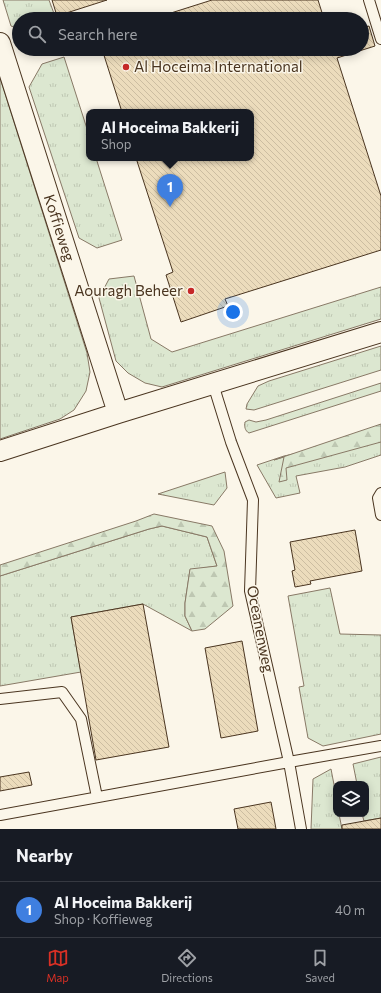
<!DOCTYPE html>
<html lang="en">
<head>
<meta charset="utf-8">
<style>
	body { margin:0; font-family:Commissioner,sans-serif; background:#20242c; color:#f1f3f6 }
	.controls { position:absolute; right:12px; bottom:12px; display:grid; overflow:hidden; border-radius:8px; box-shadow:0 2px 10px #0003 }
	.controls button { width:36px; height:36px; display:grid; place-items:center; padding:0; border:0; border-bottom:1px solid #363941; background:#171b24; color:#f1f3f6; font:20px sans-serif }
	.you { position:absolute; left:233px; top:312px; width:14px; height:14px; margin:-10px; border:3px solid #fff; border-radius:50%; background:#1a73e8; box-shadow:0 0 0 6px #1a73e833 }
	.badge { display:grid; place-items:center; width:26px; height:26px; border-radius:50%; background:#d93025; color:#fff; font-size:13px; font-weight:700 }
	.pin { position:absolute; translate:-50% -33px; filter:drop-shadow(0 1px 2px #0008) }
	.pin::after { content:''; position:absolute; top:21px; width:14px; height:12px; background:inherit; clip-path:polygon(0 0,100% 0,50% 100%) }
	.popup { position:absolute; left:86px; top:109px; width:168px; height:52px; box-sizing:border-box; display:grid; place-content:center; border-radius:8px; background:#171b24; filter:drop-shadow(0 1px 3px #0005); font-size:13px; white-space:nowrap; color:#9ea1a6 }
	.popup b { font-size:15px; color:#f1f3f6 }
	.popup::after { content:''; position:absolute; left:50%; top:100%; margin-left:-8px; border:8px solid transparent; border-top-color:#171b24 }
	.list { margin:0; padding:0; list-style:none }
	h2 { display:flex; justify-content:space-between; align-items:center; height:52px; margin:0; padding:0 16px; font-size:17px }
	h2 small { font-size:13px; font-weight:400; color:#9ea1a6 }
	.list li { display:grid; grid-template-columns:26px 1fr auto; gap:12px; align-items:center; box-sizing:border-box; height:56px; padding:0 16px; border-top:1px solid #363941 }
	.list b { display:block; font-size:15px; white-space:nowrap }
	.list p { margin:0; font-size:13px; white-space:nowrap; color:#9ea1a6 }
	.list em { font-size:13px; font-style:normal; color:#9ea1a6 }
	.icon { flex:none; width:22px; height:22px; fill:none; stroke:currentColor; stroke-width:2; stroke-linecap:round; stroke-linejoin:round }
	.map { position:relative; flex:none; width:381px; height:829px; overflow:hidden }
	.search { position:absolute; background:#171b24; box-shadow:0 2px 10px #0003; left:12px; right:12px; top:12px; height:44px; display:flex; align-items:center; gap:10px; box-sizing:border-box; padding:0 14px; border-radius:22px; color:#9ea1a6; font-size:15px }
	.sheet { height:108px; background:#171b24 }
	nav { display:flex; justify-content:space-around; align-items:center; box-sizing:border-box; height:56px; border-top:1px solid #363941; background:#171b24; font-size:11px; color:#9ea1a6 }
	nav a { display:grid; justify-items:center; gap:2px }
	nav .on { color:#d93025 }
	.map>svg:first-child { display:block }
</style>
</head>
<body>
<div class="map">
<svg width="381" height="829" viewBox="0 0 381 829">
	<defs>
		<pattern id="grass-tufts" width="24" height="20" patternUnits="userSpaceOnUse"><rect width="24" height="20" fill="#dce7d0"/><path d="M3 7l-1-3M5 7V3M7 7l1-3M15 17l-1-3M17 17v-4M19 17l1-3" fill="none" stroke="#bec7b2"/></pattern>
		<pattern id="forest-firs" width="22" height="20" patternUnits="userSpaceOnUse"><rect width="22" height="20" fill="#dce7d0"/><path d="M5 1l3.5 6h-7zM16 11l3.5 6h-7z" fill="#bec7b2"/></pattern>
		<pattern id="building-back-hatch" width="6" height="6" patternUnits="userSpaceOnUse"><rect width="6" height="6" fill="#ecdcbc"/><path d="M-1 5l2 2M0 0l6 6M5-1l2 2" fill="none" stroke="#ccbda1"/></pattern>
	</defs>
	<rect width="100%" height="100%" fill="#fbf6e9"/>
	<!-- grass -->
	<path fill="url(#grass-tufts)" stroke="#887966" d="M3 0H49L56 19H19V29L11 26Z
		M64 57 89 135V158H96L122 240 97 248 79 238 29 87 42 64Z
		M0 78 87 353 90 372 86 391 74 410 60 419 0 439Z
		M134 276 151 339 172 352 381 287V319L162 387 145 383 128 373 116 361 99 298 109 279Z
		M381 346V370L254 410 246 409 247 404 258 386 269 381Z
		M381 383V391L249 433C245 431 244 426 245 422L249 420 256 422 266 420Z
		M381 435V455L345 467 296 476 300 493 276 498 257 465 284 456Z
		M225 472 227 488 214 505 158 494Z
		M162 526 207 537 217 566 190 570 185 603V616L192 631 143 604 71 617 81 672 0 686V576L149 529Z
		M330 588 340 634 381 635V734L323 746 308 738 299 687 304 686 288 596Z
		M381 757V818L364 821 362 814H366V784H357L353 764Z
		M331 769 336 795V814H339L342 829H311L313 779Z"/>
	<!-- forest -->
	<path fill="url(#forest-firs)" stroke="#887966" d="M381 424V442L286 468 287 480 279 482 284 457 274 460Z
		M154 514 212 526 224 551 233 606 205 629 192 631 185 616V603L190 569 217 566 207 537 162 526 149 529 0 576V565L136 521Z"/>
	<!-- building -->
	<path fill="url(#building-back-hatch)" stroke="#4a3520" d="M52 0H107L57 16Z
		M212 0H318L324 19H152Z
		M369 26 375 46 337 58 381 196V250L225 299 228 306 181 322 166 275 173 272 136 158H251V112H122L102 49H362V28Z
		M355 530 362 571 310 581 311 584 295 587 292 571 295 570 290 542Z
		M143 604 169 747 96 760 71 617Z
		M242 641 258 731 221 738 205 648Z
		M29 772 32 785 0 791V777Z
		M271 802 276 829H238L234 809Z
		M381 818V829H342V825Z"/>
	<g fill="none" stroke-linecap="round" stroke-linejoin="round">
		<!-- service casing -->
		<g stroke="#4a3520" stroke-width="12">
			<path id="service" d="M369 0 381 39
				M213 384 231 442 253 500 250 591 289 762 301 829
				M381 493 378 498 381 515
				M0 699 62 692 81 719 97 797
				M0 815 289 762 381 746"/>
		</g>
		<!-- minor casing -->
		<g stroke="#4a3520" stroke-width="22">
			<path id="minor" d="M0 43 118 413
				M0 451 118 413 381 332"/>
		</g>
		<!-- service -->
		<use href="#service" stroke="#fbf6e9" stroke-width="10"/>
		<!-- minor -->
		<use href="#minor" stroke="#fbf6e9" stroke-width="20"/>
	</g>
	<!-- markers -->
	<g fill="#c62828" stroke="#fbf6e9" stroke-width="1.5">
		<circle cx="126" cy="67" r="4"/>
		<circle cx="191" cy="291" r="4"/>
	</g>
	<g text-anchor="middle" stroke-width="3" stroke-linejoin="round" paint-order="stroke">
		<!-- poi labels -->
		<g font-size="15" fill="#4a3520" stroke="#fbf6e9" text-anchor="start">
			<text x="134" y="72">Al Hoceima International</text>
			<text x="183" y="296" text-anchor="end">Aouragh Beheer</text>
		</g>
		<!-- street labels -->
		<g font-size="15" fill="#4a3520" stroke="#fbf6e9">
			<text transform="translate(59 228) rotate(72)" y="5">Koffieweg</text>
			<text transform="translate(260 629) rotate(79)" y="5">Oceanenweg</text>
		</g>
	</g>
</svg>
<div class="controls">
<button><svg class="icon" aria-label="layers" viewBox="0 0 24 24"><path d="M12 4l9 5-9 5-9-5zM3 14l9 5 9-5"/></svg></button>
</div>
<div class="you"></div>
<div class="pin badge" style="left:170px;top:207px;background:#3f7fe0">1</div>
<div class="popup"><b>Al Hoceima Bakkerij</b>Shop</div>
<div class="search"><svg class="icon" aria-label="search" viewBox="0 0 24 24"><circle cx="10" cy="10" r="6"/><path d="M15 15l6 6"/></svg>Search here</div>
</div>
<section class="sheet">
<h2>Nearby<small></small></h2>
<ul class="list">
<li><span class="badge" style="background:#3f7fe0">1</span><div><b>Al Hoceima Bakkerij</b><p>Shop · Koffieweg</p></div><em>40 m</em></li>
</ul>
</section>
<nav>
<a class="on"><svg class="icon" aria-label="map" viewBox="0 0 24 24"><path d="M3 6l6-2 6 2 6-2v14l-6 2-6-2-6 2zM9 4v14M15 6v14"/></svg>Map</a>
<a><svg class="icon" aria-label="directions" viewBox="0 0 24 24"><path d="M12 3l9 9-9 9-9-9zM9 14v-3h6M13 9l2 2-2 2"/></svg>Directions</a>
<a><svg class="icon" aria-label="saved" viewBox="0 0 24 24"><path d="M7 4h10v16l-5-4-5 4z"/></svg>Saved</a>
</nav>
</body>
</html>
